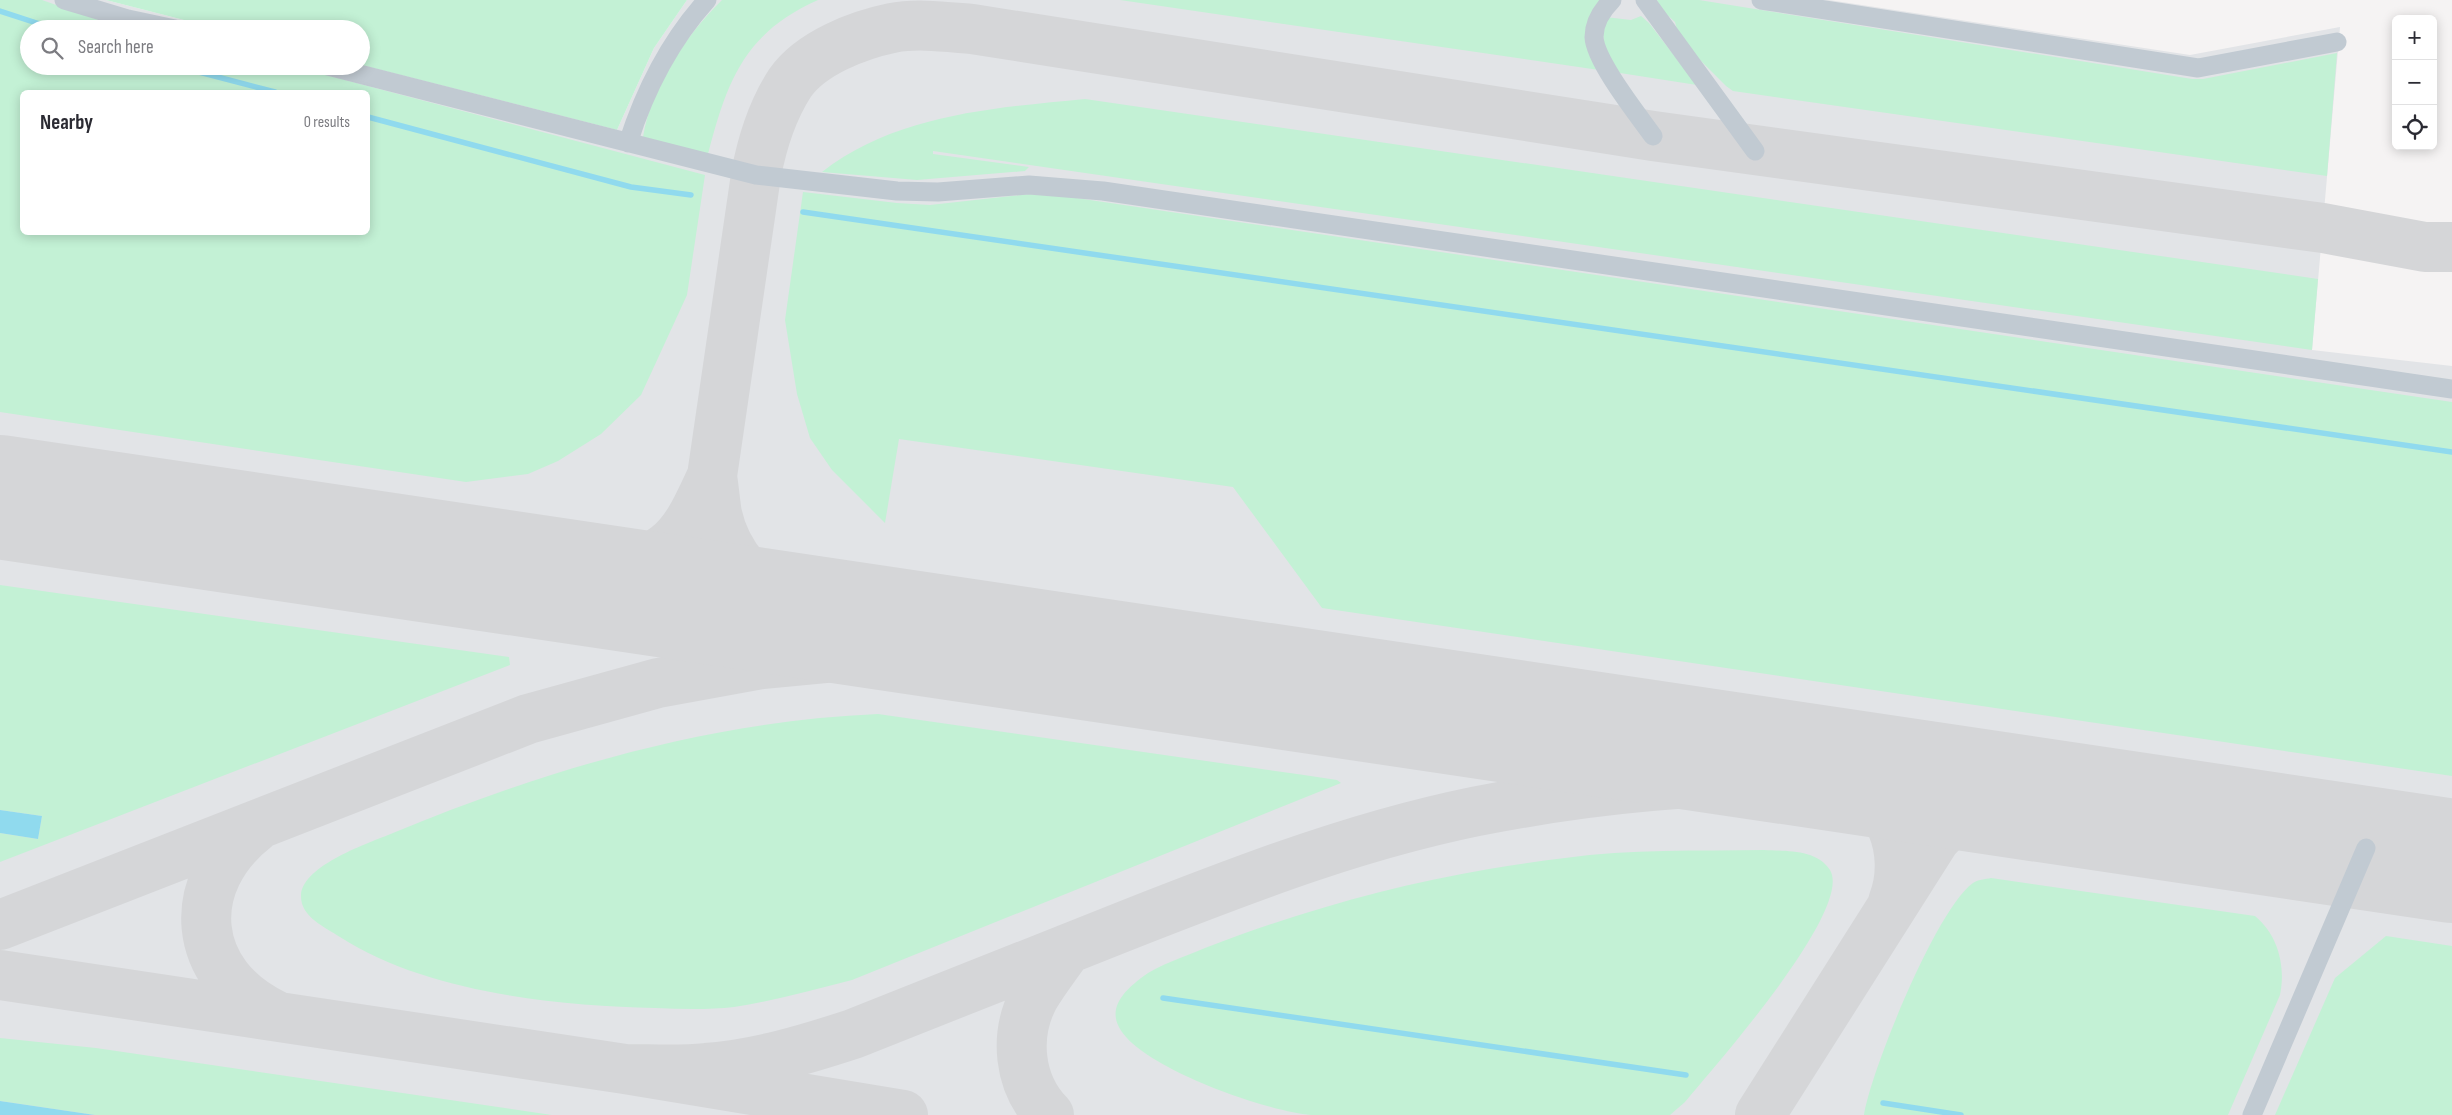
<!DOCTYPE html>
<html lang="en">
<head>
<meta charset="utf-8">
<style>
	body { margin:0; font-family:"Sofia Sans Condensed",sans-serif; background:#f7f7f7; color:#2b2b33 }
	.controls { position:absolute; right:15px; top:15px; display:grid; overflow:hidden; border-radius:8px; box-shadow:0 2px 12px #0003 }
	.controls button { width:45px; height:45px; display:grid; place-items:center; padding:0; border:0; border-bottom:1px solid #e1e1e2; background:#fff; color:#2b2b33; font:25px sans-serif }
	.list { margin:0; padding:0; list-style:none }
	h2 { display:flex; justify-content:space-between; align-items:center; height:65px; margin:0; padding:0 20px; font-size:21px }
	h2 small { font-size:16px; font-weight:400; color:#7c7c81 }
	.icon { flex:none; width:28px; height:28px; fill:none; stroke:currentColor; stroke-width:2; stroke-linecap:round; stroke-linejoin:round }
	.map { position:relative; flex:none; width:2452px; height:1115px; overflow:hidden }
	.search { position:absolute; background:#fff; box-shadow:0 2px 12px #0003; left:20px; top:20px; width:350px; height:55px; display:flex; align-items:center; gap:12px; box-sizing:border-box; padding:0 18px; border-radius:28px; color:#7c7c81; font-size:19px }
	.panel { position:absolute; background:#fff; box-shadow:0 2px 12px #0003; left:20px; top:90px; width:350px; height:145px; border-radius:8px }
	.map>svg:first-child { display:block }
</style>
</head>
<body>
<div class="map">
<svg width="2452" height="1115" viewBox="0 0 2452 1115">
	<rect width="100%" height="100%" fill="#f5f3f3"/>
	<!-- airport -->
	<path fill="#e2e4e7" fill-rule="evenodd" d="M0 0H106L219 29H29V66L361 65 617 130 654 48 687 0H1829L2190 55 2340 27 2312 350 2452 366V1115H0ZM22 92H368V232H22Z"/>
	<!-- green -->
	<path fill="#c3f1d5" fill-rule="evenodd" d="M0 0H42L124 29H29V66H292L705 175 687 295 641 395 601 434 558 461 528 474 466 482 0 412ZM22 92H368V232H22Z
		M106 0H687L654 48 617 130 361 65V29H219Z
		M722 0H818C744 33 727 81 708 154L643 137C652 84 685 37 722 0Z
		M1120 0H1603L1599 70Z
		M1657 0H1699L2192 79H2203L2337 53 2327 176 1733 91 1726 86 1680 40 1675 22 1662 10Z
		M1641 16 1649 23 1697 85 1620 73C1605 53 1600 41 1605 17L1631 20Z
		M1085 99 2318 279 2312 350 933 151V154L1029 167 1025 171 917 180 822 172C897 114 995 108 1085 99Z
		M803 192 897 203 930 205 1029 194 1063 196 2452 402V776L1322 608 1233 487 899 439 885 523 832 470 810 438 797 394 785 320Z
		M0 585 509 657 510 665 0 862V833L38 839 42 816 0 810Z
		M878 714 1304 775 1337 780 1341 783 852 980C813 990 773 1001 734 1007 708 1010 681 1009 655 1008 556 1006 425 992 340 937 325 927 300 917 301 895 303 865 369 843 393 833 548 769 710 721 878 714Z
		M1764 850C1785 851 1817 849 1830 870 1854 910 1713 1068 1685 1102L1670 1115C1589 1115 1508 1115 1427 1115 1389 1115 1349 1115 1311 1115 1268 1112 1135 1066 1118 1025 1109 1005 1127 989 1141 978 1159 964 1185 957 1205 948 1295 913 1394 885 1489 869 1514 865 1540 861 1565 858 1630 849 1698 851 1764 850Z
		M1991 878 2255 916C2278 935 2286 966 2280 995L2228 1115H1864C1871 1070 1937 908 1973 883 1977 880 1986 879 1991 878Z
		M2386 936 2452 946V1115H2275L2335 978Z
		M0 1038 96 1048 552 1115H95L0 1101Z"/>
	<!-- water -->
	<path fill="#90daee" d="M0 810 42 816 38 839 0 833Z
		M0 1101 95 1115H0Z"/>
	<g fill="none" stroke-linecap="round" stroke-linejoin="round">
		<!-- stream -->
		<path stroke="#90daee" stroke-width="5.5" d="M0 11 55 29
			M176 66 275 92
			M368 117 631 187 691 195
			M803 212 2452 452
			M1163 998 1686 1075
			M1883 1103 1961 1115"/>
		<!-- taxiway -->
		<path stroke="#d5d6d8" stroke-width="50" d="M522 574C571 576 625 580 667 547 689 530 700 501 712 476
			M870 626C851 622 829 619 810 613 765 599 727 561 717 514 715 502 714 489 712 476L756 175C762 143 772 111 790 83 811 53 858 35 892 28 917 23 947 27 972 29L1653 136 2323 228 2425 247H2452
			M1838 775C1890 793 1912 853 1893 902
			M256 827C183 884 191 975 275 1015
			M0 925 528 719 658 683 762 664 867 654 976 653 1108 660
			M0 975 625 1069 903 1115
			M625 1069C652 1069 679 1071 706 1068 757 1064 804 1050 853 1034 943 998 1034 962 1125 926 1247 878 1370 830 1499 807 1595 789 1693 780 1790 780 1853 780 1916 786 1978 792
			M1049 1115C1018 1083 1014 1035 1034 997 1044 980 1056 965 1067 949
			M1760 1115 1935 839C1958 812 1988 802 2022 798"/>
		<!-- runway -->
		<path stroke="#d5d6d8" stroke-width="124" d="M0 497C817 619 1635 739 2452 861"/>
		<!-- minor -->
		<path stroke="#c1cad2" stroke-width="19" d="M64 0 128 19 175 29
			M1612 0C1602 10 1594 22 1594 37 1595 61 1638 115 1653 136
			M1645 0 1755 151
			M1761 0 2198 68 2337 42
			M328 66 756 175 897 191 938 192 1029 185 1103 191 2452 389
			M628 143C645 90 669 42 707 0
			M2252 1115 2366 848"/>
	</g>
</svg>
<div class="controls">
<button>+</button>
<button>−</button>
<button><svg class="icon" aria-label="locate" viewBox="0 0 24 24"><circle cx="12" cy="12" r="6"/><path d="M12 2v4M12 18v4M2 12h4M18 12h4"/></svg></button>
</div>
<div class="search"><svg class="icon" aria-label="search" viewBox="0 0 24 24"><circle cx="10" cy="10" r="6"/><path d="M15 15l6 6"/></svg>Search here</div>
<section class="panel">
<h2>Nearby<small>0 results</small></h2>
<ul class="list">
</ul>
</section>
</div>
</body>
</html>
